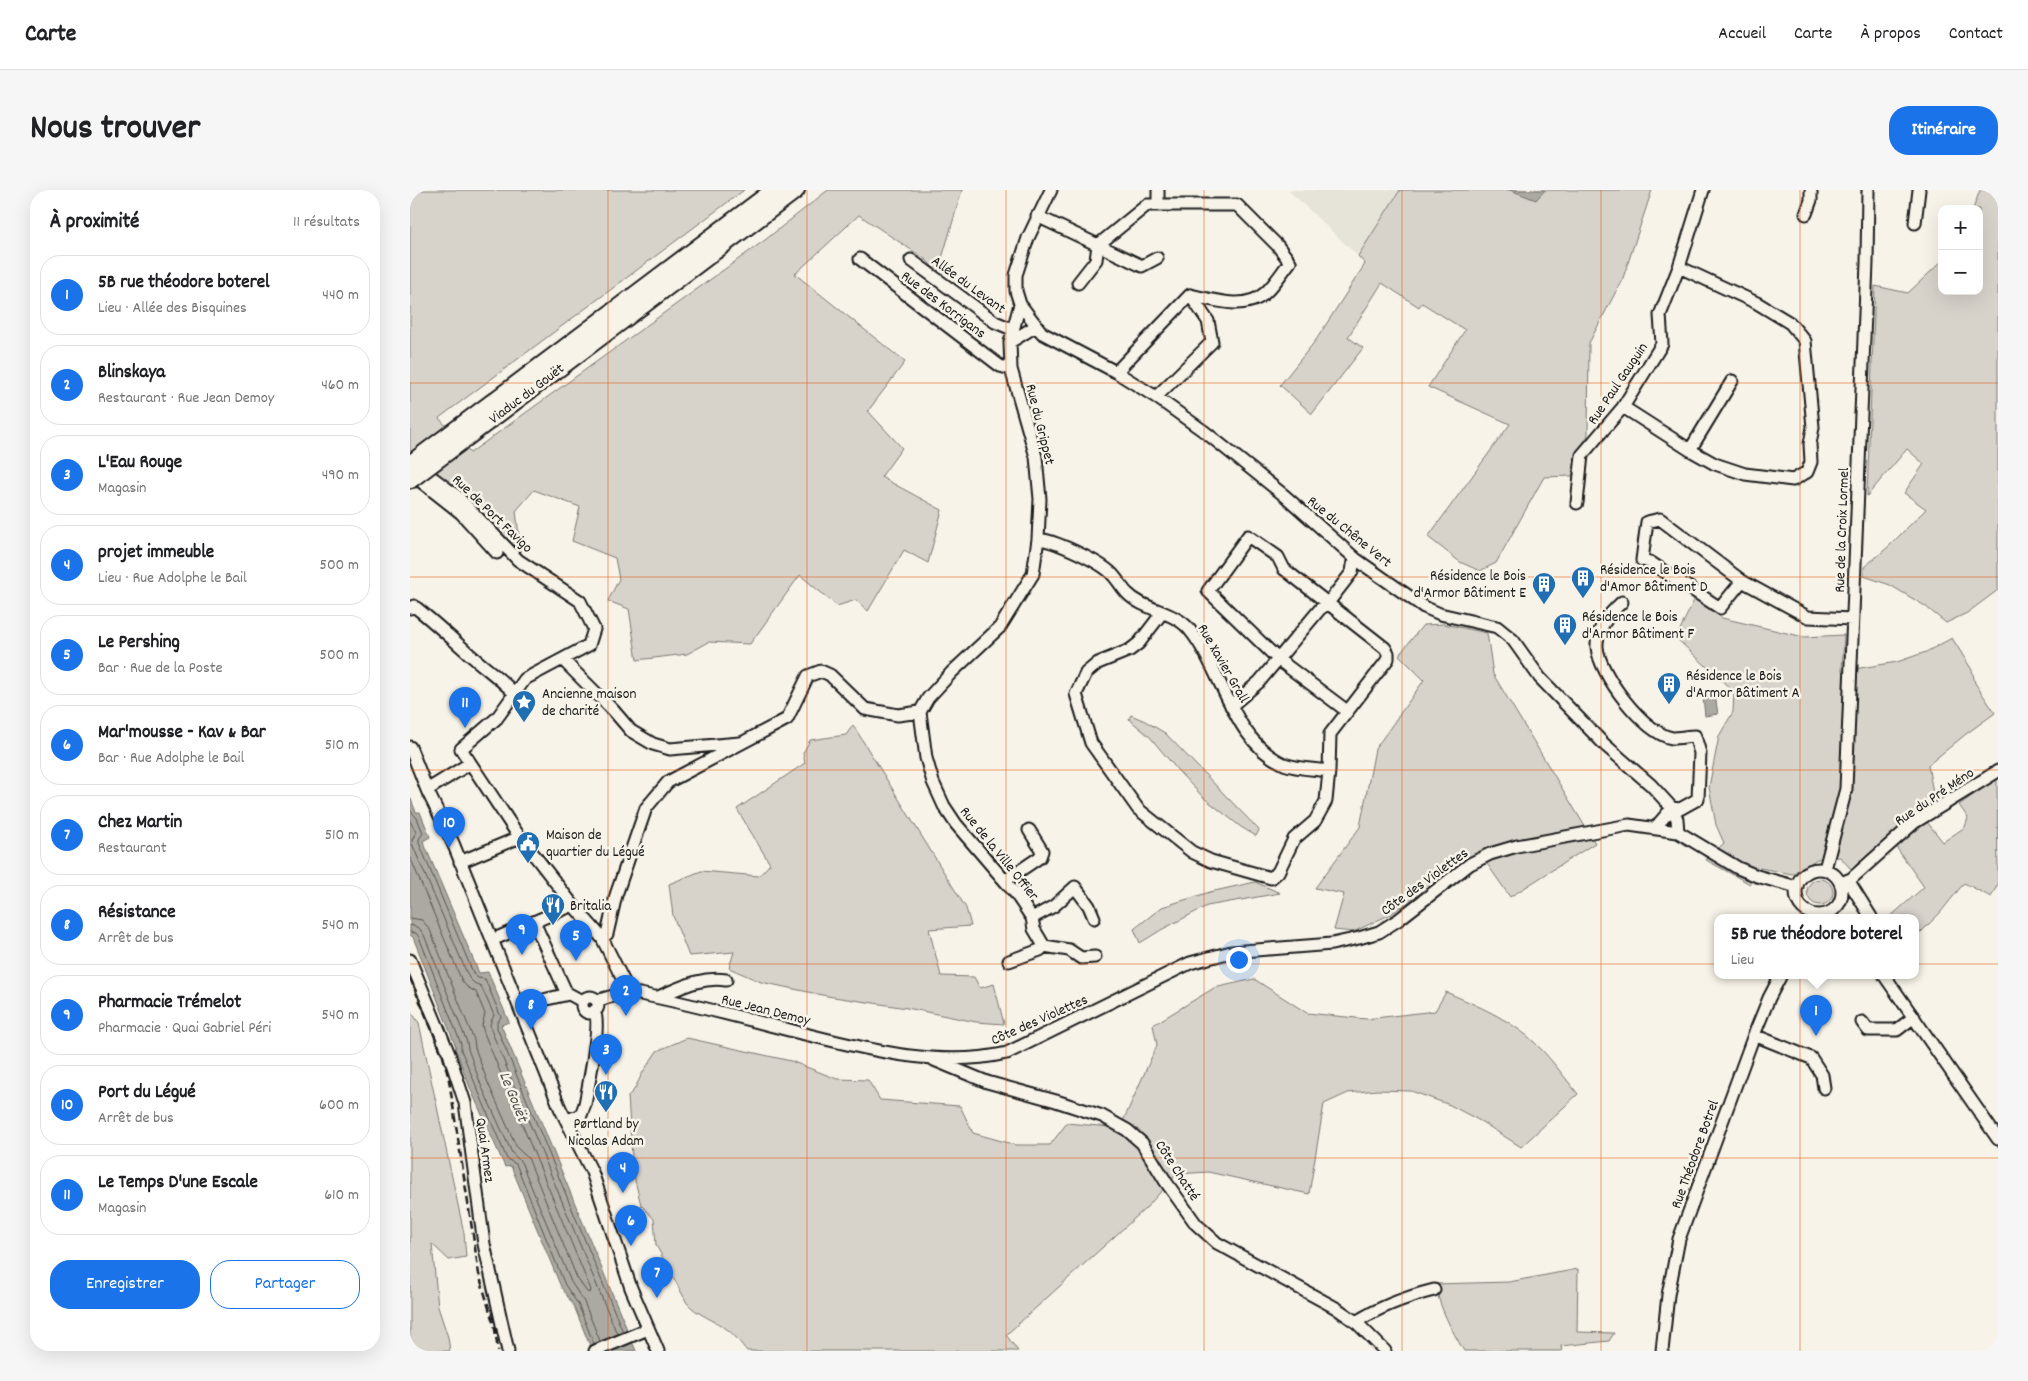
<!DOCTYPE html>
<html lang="fr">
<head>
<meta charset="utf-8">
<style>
	body { margin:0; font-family:Dekko,sans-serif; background:#f6f6f6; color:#202124 }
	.controls { position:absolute; right:15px; top:15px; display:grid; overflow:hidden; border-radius:10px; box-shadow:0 5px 20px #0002 }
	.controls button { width:45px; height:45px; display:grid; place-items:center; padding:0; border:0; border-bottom:1px solid #e0e0e0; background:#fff; color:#202124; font:25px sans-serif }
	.you { position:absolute; left:828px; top:769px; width:18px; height:18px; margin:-12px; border:4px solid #fff; border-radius:50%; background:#1a73e8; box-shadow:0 0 0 8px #1a73e833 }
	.badge { display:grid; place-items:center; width:32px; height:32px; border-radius:50%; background:#1a73e8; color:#fff; font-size:16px; font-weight:700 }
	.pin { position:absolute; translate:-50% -41px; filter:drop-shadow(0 1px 2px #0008) }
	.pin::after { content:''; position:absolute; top:26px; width:18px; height:15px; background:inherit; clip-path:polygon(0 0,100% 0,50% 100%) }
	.popup { position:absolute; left:1304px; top:724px; width:205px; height:65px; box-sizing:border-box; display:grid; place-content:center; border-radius:10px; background:#fff; filter:drop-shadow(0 1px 4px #0005); font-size:16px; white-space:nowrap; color:#757577 }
	.popup b { font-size:19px; color:#202124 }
	.popup::after { content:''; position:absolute; left:50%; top:100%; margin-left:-10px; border:10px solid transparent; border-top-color:#fff }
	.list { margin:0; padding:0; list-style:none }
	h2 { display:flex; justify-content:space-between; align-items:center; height:65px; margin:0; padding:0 20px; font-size:21px }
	h2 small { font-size:16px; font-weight:400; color:#757577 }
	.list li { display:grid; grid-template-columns:32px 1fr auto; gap:15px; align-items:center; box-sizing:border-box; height:80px; margin:0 10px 10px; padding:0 10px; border:1px solid #e0e0e0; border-radius:20px }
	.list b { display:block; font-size:19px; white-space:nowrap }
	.list p { margin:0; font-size:16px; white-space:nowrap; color:#757577 }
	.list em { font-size:16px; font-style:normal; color:#757577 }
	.actions { display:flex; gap:10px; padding:15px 20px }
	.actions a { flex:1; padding:11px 0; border:1px solid #1a73e8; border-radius:20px; text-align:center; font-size:18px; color:#1a73e8 }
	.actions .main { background:#1a73e8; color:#fff }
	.map { position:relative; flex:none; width:1588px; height:1161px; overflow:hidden; border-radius:20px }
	header { display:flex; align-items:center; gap:30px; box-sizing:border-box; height:70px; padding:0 25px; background:#fff; border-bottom:1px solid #e0e0e0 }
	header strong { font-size:24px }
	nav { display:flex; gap:28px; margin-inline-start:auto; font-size:18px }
	.intro { display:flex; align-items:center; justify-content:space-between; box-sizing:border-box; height:120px; padding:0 30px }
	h1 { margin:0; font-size:35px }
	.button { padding:12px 22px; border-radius:20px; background:#1a73e8; color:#fff; font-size:18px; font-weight:700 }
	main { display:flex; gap:30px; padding:0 30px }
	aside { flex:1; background:#fff; border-radius:20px; box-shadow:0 5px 20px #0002 }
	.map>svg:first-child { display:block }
</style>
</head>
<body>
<header>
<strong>Carte</strong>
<nav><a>Accueil</a><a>Carte</a><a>À propos</a><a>Contact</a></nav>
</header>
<div class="intro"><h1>Nous trouver</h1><a class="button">Itinéraire</a></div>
<main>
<aside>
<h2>À proximité<small>11 résultats</small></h2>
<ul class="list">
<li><span class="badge">1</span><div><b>5B rue théodore boterel</b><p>Lieu · Allée des Bisquines</p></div><em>440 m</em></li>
<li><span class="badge">2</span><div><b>Blinskaya</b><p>Restaurant · Rue Jean Demoy</p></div><em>460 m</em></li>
<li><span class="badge">3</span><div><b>L'Eau Rouge</b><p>Magasin</p></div><em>490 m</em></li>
<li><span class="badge">4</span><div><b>projet immeuble</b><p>Lieu · Rue Adolphe le Bail</p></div><em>500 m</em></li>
<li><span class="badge">5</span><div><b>Le Pershing</b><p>Bar · Rue de la Poste</p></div><em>500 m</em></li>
<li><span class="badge">6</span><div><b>Mar'mousse - Kav &amp; Bar</b><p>Bar · Rue Adolphe le Bail</p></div><em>510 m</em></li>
<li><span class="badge">7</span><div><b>Chez Martin</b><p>Restaurant</p></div><em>510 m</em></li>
<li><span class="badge">8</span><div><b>Résistance</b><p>Arrêt de bus</p></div><em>540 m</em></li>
<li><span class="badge">9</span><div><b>Pharmacie Trémelot</b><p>Pharmacie · Quai Gabriel Péri</p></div><em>540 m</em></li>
<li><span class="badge">10</span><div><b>Port du Légué</b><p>Arrêt de bus</p></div><em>600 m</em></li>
<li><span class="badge">11</span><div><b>Le Temps D'une Escale</b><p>Magasin</p></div><em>610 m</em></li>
</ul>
<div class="actions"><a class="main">Enregistrer</a><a>Partager</a></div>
</aside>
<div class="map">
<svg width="1588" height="1161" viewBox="0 0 1588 1161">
	<rect width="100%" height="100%" fill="#f7f3e8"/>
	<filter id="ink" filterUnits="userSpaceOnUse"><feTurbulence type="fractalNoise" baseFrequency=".02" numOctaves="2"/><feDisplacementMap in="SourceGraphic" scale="10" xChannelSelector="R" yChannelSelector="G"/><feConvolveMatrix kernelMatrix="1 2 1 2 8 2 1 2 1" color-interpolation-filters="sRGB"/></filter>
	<g filter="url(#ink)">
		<!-- built -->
		<path fill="#e6e3d9" d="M878 0H990L948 66Z"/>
		<!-- green -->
		<path fill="#d7d3cb" stroke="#7a7874" d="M0 0H334L29 228 60 263 355 50 418 0H552L528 82 515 69 449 25 385 84 495 172 458 221 492 258 471 287 532 320 518 373 494 360 458 421 446 410 427 416 390 385 340 454 299 452 277 464 227 470 219 419 198 411 209 389 205 368 162 351 170 317 124 300 106 321 111 362 106 365 0 265Z
			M990 0H1242L1213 88 1179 153 1178 245 1168 263 1162 286 1134 287 1086 373 1070 381 1050 372 1018 347 1100 234 1018 197 1055 140 1012 113 1009 117 972 93 938 147 953 158 902 224 870 195 906 150 955 74 948 66Z
			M1570 0H1588V400L1557 423 1536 433 1515 416 1480 395 1454 386V377L1477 358 1516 319 1494 303 1514 274 1497 259 1457 306 1465 96 1498 103 1532 71V101H1569V19H1563Z
			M1285 408 1312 428 1394 447 1434 445 1432 481 1487 472 1516 462 1542 448 1562 480 1565 493 1585 523 1556 544 1518 575 1525 614 1441 679 1430 667 1407 669 1382 684 1350 678 1340 694 1296 670 1314 653 1306 635 1299 597 1309 546 1323 522 1324 502 1266 448Z
			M1034 434 1077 443 1083 484 1185 653 1100 707 1069 662 981 724 943 742 924 740 934 704 905 698 950 637 965 559 1014 490 989 465 1013 435Z
			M721 525 735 531 755 543 849 640 846 646 831 637 794 608 769 582 740 547 719 529Z
			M443 535 556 718 561 736 519 739 531 786 564 787 570 798 584 794 594 834 566 832 497 818 417 806 351 792 319 778 324 762 279 766 263 726 259 694 291 681 349 686 360 674 327 619 395 573 393 563 400 550 436 545Z
			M1587 588 1588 694 1581 707 1554 693 1530 723 1505 748V727H1480L1514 697 1486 657 1517 632 1533 652 1555 637 1558 628 1549 615Z
			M1397 702a13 13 0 1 1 26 0a13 13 0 1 1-26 0Z
			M845 692 870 703 797 716 751 740 730 753 724 739 752 717 800 702Z
			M844 789 897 823 956 829 1025 821 1036 802C1061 813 1086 823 1108 839 1132 855 1150 882 1168 904L1111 957 1072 932 1040 915 1001 901 967 900 938 903 914 914 899 1004 798 982 767 984 737 1017 596 1145 608 1161H337C331 1154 325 1145 318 1140 305 1130 287 1125 277 1113L246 1055 244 1029 231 1015 223 982 218 906 224 900 233 882 247 861 277 848 381 871 427 889 458 890 470 910 550 916 563 943 606 955H640L657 933 710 938 747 855 743 835 804 798Z
			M0 820 9 833 54 1043 56 1067 39 1070 22 1054 28 1117 38 1147 40 1161H0Z
			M1168 1079 1167 1142 1204 1143 1199 1151 1151 1156 1152 1161H1054C1041 1139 1030 1119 1025 1094L1099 1092Z"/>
		<!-- water -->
		<path fill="#aca9a2" stroke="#72716c" d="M1100 0H1135L1126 10Z
			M1305 505 1308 524 1295 526 1293 507Z
			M0 607 6 622H10L20 647 13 651 69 783 78 782 99 832 91 835 226 1161H182L164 1116 151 1097 101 976 95 977 61 900 45 858 46 857 3 747 0 745Z"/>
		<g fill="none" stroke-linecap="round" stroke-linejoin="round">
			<!-- shore -->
			<path stroke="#565452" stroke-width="1" d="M0 620 7 628 13 643 9 649V653L64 785 68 788 75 789 91 827 87 833V838L213 1142
				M0 631 6 642 2 650 3 656 59 788 64 793 71 796 84 825 80 834 81 840 207 1144
				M0 667 52 791 57 797 66 802 75 824 72 835 74 843 181 1100 180 1103 177 1102 167 1088 118 968 107 958 78 893 65 858 64 850 20 740 12 730 0 728
				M0 735 9 738 14 745 57 852 58 859 71 895 102 963 111 972 161 1092 174 1112 190 1151
				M0 742 6 743 9 747 51 854V860L97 969 106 974 155 1095 168 1114 184 1154"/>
			<!-- minor casing -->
			<g stroke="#1c1c1c" stroke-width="15">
				<path id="minor" d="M748 0V15
					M1396 24 1401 10V0
					M627 26 688 55 737 15H827L867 55 880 72C872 82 865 94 855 103 836 121 803 110 780 105L706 182
					M1505 33 1509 0
					M450 69 590 176 601 179
					M501 70 585 132 602 139
					M1269 77 1347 113 1380 133 1395 151 1403 237 1400 254 1401 272 1397 282 1383 290 1335 284 1305 274 1280 260
					M668 93 686 70 688 55 732 76 747 68
					M610 114 632 143 706 182 746 207 795 242 875 306 947 370 1014 417 1030 424 1087 437 1103 450 1130 488 1195 555 1241 595 1262 618 1267 629 1268 642
					M600 152 626 136
					M746 207 802 152 798 131 780 105
					M1213 217 1280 260 1322 191
					M7 276 48 307 108 370 170 411 184 439 179 455 115 489 87 528 51 559 104 639 163 715 192 748 219 802
					M0 292 9 290 51 323 87 363
					M1167 313 1172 265 1213 217 1252 154 1250 125 1269 77 1293 0
					M628 349C644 350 688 371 700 382 707 388 711 397 717 403 733 420 764 421 779 439 813 480 822 551 874 574 887 579 905 579 919 581
					M1332 391 1310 418 1240 372 1232 370 1237 332 1250 329 1332 391 1398 427 1442 429
					M1212 412C1199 424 1186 439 1187 457 1189 484 1235 544 1262 548 1270 548 1278 546 1285 546L1290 563 1288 609 1270 619 1262 618
					M0 418 4 416C23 431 39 446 57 462 72 476 89 487 104 503
					M752 423 729 453 720 460 688 473 676 483 666 504 681 553 728 619 782 662 801 671 861 688 868 682 884 649 905 631 916 611 919 581 920 544 978 469V463L975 458 874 379 868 367 838 346 798 401 869 470 937 521
					M153 470 203 520 221 541 243 554 260 559 330 553
					M821 516 849 492 910 419 918 413 942 382 943 375
					M510 522 518 508 542 482 590 437 623 384 628 349 630 309 626 267 601 179 600 152 610 114 606 101V85L618 48 641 0
					M510 522 516 568 523 592 534 616 546 634 606 704 622 728 624 739 634 756 630 760 599 771
					M0 557 17 600 43 653 150 918 182 982 221 1098 248 1161
					M17 600 59 574
					M1245 638 1262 618
					M50 672 110 647
					M1386 702a23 23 0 1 1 46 0a23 23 0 1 1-46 0Z
					M1415 679 1436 599 1457 73 1458 0
					M596 690 630 667 632 661 619 640
					M1438 690 1461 727
					M1431 693 1441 689 1505 632 1588 581
					M622 728 644 716 665 697 679 716 684 728
					M124 732 157 804
					M192 748 197 744 206 705 236 618 258 592 377 529 398 486 411 481 420 485 455 519 488 525 510 522
					M82 750 163 715
					M634 756 659 760 671 768 685 767
					M0 770 39 864 55 913 74 1054 98 1161
					M1474 785 1588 949
					M248 807C270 798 291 786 316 790
					M172 815a8 8 0 1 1 16 0a8 8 0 1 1-16 0Z
					M187 811C202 806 213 802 230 804 287 815 343 831 399 845 463 861 532 878 597 863L780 773 821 762 922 754 949 748 969 742 988 730 1060 674 1080 664 1107 656 1219 635 1268 642 1328 678 1347 686 1387 697
					M110 819 137 809 159 804 172 811
					M1452 832 1458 840H1487L1504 827
					M1344 845 1401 868 1412 885 1414 898
					M524 870 577 892 646 911 692 926 717 940 732 953 756 992 786 1034 807 1053 926 1118 946 1132 975 1161
					M157 930 171 925 175 914C178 898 192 831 184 821
					M946 1132C971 1116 996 1107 1024 1100
					M185 1161 238 1139
					M1252 1161 1258 1105 1269 1049 1344 845 1359 808 1371 785"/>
			</g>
			<!-- highway casing -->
			<g stroke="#1c1c1c" stroke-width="20">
				<path id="highway" d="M225 105 364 0
					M233 115 386 0"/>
			</g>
			<!-- minor -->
			<use href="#minor" stroke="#f7f3e8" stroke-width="11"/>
			<!-- highway -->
			<use href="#highway" stroke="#f7f3e8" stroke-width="16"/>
			<!-- rail -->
			<path stroke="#1c1c1c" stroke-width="2.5" stroke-dasharray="8 4" stroke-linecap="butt" d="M0 788 33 866 39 890 69 1084 85 1139 88 1161"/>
			<!-- highway-bridge casing -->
			<g stroke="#1c1c1c" stroke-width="20" stroke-linecap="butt">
				<path id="highway-bridge" d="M0 274 225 105
					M0 290 233 115"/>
			</g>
			<!-- highway-bridge -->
			<use href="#highway-bridge" stroke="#f7f3e8" stroke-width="16"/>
		</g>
	</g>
	<!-- grid -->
	<path fill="none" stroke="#e8590c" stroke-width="1" stroke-opacity="0.55" d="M198 0V1161M397 0V1161M596 0V1161M794 0V1161M992 0V1161M1191 0V1161M1390 0V1161M0 193H1588M0 387H1588M0 580H1588M0 774H1588M0 968H1588"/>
	<!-- icons -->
	<defs>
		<g id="building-pin" transform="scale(1.25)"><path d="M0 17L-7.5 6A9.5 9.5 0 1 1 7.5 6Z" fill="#1f6fb2" stroke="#f7f3e8"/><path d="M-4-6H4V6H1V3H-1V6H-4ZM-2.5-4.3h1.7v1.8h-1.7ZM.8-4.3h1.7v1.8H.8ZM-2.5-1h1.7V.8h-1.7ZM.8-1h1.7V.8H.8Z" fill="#fff"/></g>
		<g id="sight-pin" transform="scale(1.25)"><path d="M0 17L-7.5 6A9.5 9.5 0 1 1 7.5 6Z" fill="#1f6fb2" stroke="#f7f3e8"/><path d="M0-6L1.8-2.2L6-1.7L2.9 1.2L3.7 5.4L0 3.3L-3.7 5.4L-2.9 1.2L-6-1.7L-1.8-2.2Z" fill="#fff"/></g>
		<g id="civic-pin" transform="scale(1.25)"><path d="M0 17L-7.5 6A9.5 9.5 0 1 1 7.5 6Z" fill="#1f6fb2" stroke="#f7f3e8"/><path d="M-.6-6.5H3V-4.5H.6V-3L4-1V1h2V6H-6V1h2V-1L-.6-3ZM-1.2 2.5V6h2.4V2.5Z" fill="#fff"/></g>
		<g id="restaurant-pin" transform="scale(1.25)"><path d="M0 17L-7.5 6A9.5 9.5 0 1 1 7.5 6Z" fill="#1f6fb2" stroke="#f7f3e8"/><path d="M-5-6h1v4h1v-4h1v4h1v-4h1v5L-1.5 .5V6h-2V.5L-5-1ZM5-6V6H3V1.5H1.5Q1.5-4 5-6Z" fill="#fff"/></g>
	</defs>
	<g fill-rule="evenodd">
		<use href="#building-pin" x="1173" y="388"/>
		<use href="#building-pin" x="1134" y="394"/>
		<use href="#building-pin" x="1155" y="435"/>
		<use href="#building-pin" x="1259" y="494"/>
		<use href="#sight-pin" x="114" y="512"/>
		<use href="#civic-pin" x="118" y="653"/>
		<use href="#restaurant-pin" x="143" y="715"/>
		<use href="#restaurant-pin" x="196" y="902"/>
	</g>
	<g text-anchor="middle" stroke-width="5" stroke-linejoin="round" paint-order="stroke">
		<!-- street labels -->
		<g font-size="15" fill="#1c1c1c" stroke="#f7f3e8">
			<text transform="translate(559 94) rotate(36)" y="5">Allée du Levant</text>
			<text transform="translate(534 114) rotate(37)" y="5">Rue des Korrigans</text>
			<text transform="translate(1207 193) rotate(-56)" y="5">Rue Paul Gauguin</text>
			<text transform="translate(116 203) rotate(-37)" y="5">Viaduc du Gouët</text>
			<text transform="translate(631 234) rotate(76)" y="5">Rue du Grippet</text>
			<text transform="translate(83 323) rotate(44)" y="5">Rue de Port Favigo</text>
			<text transform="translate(1431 340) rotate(-88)" y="5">Rue de la Croix Lormel</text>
			<text transform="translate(940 341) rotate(39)" y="5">Rue du Chêne Vert</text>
			<text transform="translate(814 473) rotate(60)" y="5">Rue Xavier Grall</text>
			<text transform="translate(1524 606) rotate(-34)" y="5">Rue du Pré Méno</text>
			<text transform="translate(590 663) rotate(51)" y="5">Rue de la Ville Offier</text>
			<text transform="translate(1014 691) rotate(-36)" y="5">Côte des Violettes</text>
			<text transform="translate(356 819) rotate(14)" y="5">Rue Jean Demoy</text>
			<text transform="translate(629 829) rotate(-24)" y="5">Côte des Violettes</text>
			<text transform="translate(76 960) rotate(82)" y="5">Quai Armez</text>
			<text transform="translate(1284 964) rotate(-70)" y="5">Rue Théodore Botrel</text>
			<text transform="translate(768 980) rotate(57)" y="5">Côte Chatté</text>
		</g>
		<!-- poi labels -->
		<g font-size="15" fill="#1c1c1c" stroke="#f7f3e8" text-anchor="start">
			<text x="1190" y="384">Résidence le Bois<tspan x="1190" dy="17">d'Amor Bâtiment D</tspan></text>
			<text x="1116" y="390" text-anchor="end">Résidence le Bois<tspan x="1116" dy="17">d'Armor Bâtiment E</tspan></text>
			<text x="1172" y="431">Résidence le Bois<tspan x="1172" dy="17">d'Armor Bâtiment F</tspan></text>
			<text x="1276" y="490">Résidence le Bois<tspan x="1276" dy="17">d'Armor Bâtiment A</tspan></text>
			<text x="132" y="508">Ancienne maison<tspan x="132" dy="17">de charité</tspan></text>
			<text x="136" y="649">Maison de<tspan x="136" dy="17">quartier du Légué</tspan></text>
			<text x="160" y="720">Britalia</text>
			<text x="196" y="938" text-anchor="middle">Pørtland by<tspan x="196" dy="17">Nicolas Adam</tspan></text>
		</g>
		<!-- water labels -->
		<g font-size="16" font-style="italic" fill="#565452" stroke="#f7f3e8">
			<text transform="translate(105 906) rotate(68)" y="6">Le Gouët</text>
		</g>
	</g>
</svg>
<div class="controls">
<button>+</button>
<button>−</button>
</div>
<div class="you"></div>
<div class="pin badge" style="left:1406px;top:846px">1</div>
<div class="popup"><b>5B rue théodore boterel</b>Lieu</div>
<div class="pin badge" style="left:216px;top:826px">2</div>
<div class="pin badge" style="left:196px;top:885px">3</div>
<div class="pin badge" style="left:213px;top:1003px">4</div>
<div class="pin badge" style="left:166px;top:771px">5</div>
<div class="pin badge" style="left:221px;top:1056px">6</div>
<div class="pin badge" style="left:247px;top:1108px">7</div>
<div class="pin badge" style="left:121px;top:840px">8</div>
<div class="pin badge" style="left:112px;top:765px">9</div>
<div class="pin badge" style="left:39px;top:658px">10</div>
<div class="pin badge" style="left:55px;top:538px">11</div>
</div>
</main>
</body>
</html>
